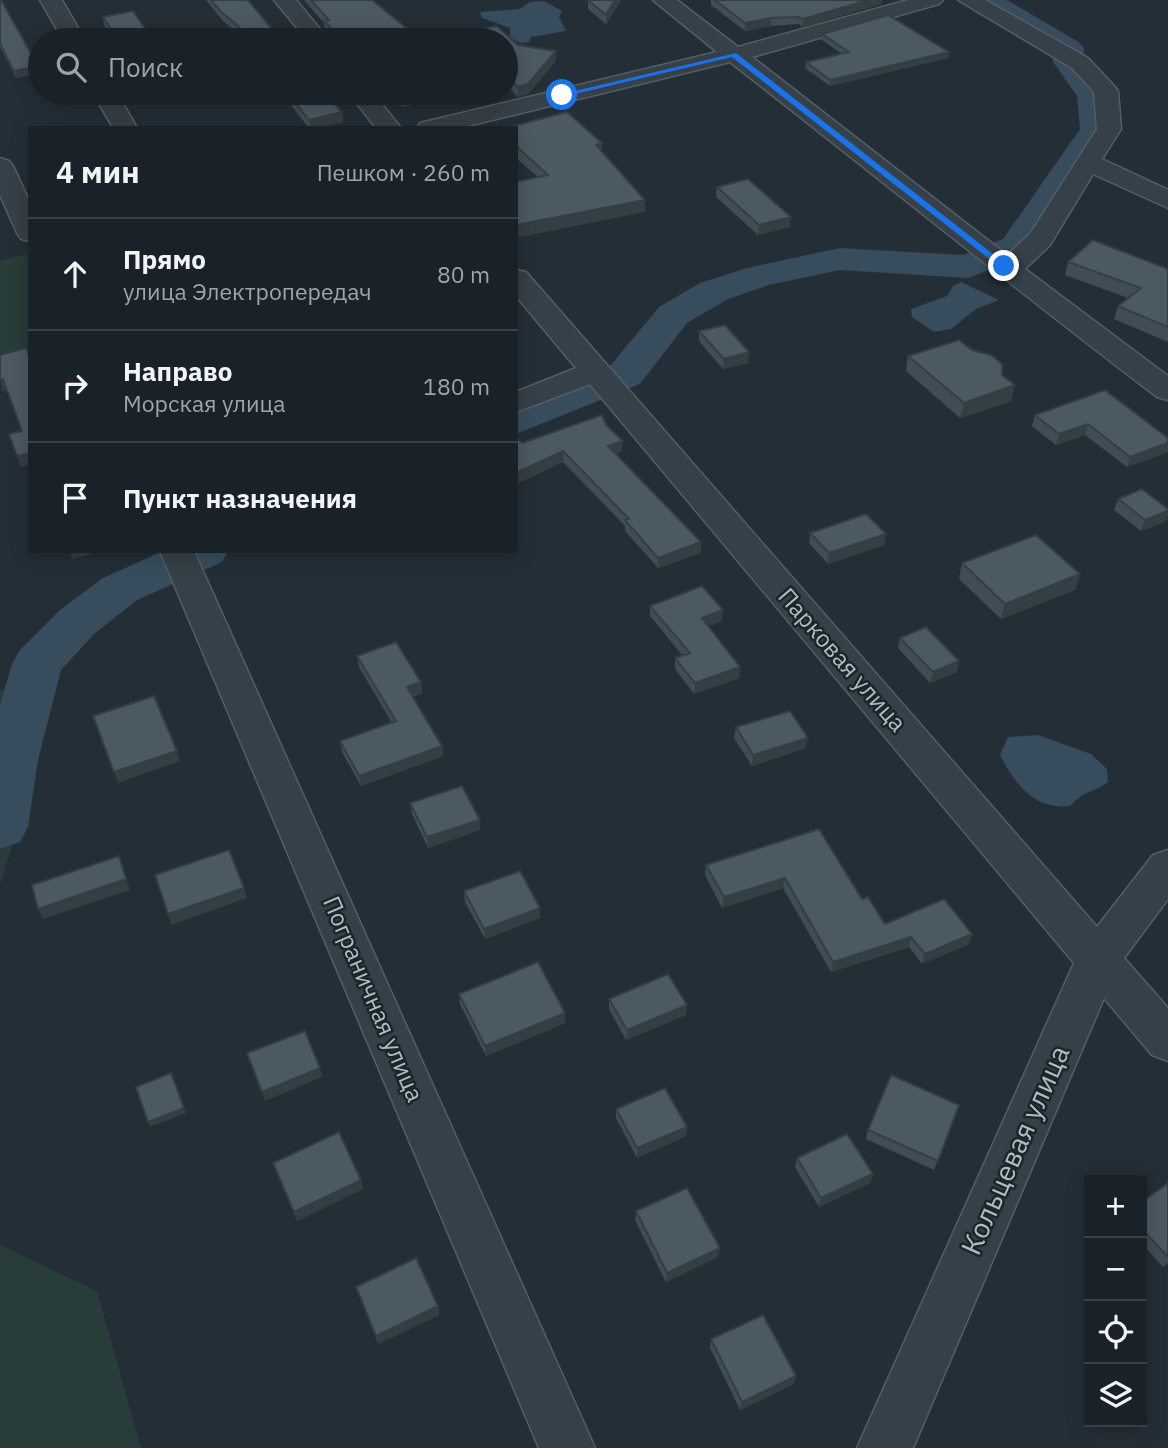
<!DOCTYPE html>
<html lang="ru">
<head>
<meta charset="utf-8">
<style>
	body { margin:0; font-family:"IBM Plex Sans",sans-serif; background:#232a31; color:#f1f3f6 }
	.controls { position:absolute; right:21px; bottom:21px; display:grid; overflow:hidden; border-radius:0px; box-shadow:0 4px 18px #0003 }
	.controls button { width:63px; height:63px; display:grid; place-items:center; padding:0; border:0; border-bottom:2px solid #383f46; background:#1a2229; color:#f1f3f6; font:35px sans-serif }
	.stop { position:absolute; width:21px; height:21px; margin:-16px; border:5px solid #1a73e8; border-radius:50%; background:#fff }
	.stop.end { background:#1a73e8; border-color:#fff; box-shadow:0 2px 7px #0008 }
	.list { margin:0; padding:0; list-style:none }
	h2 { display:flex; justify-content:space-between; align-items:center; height:91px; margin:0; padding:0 28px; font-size:30px }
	h2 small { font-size:23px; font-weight:400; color:#9fa4a8 }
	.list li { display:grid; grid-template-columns:46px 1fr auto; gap:21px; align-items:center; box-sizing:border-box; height:112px; padding:0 28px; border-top:2px solid #383f46 }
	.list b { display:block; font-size:26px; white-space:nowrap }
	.list p { margin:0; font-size:23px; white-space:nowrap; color:#9fa4a8 }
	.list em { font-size:23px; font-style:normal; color:#9fa4a8 }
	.icon { flex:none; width:38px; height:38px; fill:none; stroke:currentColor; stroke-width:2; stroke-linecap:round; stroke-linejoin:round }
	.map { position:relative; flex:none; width:1168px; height:1448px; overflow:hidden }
	.search { position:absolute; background:#1a2229; box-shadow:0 4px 18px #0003; left:28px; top:28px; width:490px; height:77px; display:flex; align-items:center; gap:18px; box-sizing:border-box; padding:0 24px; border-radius:38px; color:#9fa4a8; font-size:26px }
	.panel { position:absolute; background:#1a2229; box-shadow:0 4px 18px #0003; left:28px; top:126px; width:490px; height:427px; border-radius:0px }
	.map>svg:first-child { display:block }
</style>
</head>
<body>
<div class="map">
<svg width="1168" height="1448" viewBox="0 0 1168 1448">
	<rect width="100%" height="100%" fill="#232e37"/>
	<!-- green -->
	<path fill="#283c3a" d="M26 254 30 263V347L0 355V261Z
		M23 689 11 850 0 885V690Z
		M0 1245 97 1291 141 1448H0Z"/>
	<!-- water -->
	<path fill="#374d5d" d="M544 1 562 11 559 17 566 31 531 37 529 42 520 43 510 38V28L482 18 480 12 520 9 530 2Z
		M961 282 999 300 976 309 951 329 934 332 912 317 911 309 947 296 953 286Z
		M1038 735 1091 754 1107 769 1108 782C1093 793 1085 790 1070 806 1034 810 1015 784 1000 755L1008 737Z"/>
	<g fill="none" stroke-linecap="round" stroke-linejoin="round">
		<!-- river -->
		<path fill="#374d5d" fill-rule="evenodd" d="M972 0H1007L1080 43 1084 49 1083 62 1109 96 1114 129 1029 255 968 278 840 270 769 285 728 299 687 323 640 384 516 434V406L610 366 659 307 700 283 747 268 840 248 963 255 1003 239 1080 129 1077 96 1053 62V53L976 6Z
			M163 551H228L222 562 137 600 94 634 61 670 38 760 28 827 20 842 0 849V705L12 664 19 651 60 610 103 578Z"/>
		<!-- minor casing -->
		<g stroke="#545e65" stroke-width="3">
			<path id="minor" d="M40 0H62L85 40H63Z
				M274 0H296L329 40H307Z
				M653 0H677L738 47 908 0H943L939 4 752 57 1007 255 1030 234 1097 129 1094 92 1072 68 958 0H985L1088 58 1114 86 1118 91 1121 129 1102 159 1168 190V208L1093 174 1050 245 1025 269 1168 376V400L1157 397C1014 288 873 174 730 62L460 128H417L420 123 717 52Z
				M93 93H117L137 128H113Z
				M349 93H373L401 128H376Z
				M0 158 9 161 13 166 30 203V241L21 239 17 233 0 195Z
				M516 270 526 272 1097 927 1153 855 1168 850V899L1124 958 1168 1008V1061L1152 1055 1104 998 913 1448H857L1074 963 590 384 516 412V392L576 368 516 296Z
				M160 551H194L595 1448H539Z"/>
		</g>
		<!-- minor -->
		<use href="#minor" fill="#364048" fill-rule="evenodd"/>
	</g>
	<!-- wall -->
	<path fill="#404d55" d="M0 0 39 73 16 78 0 47Z
		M206 0H248L281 40H244L240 35 223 21Z
		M304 0H372L421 40H334L325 31 324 23Z
		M588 0H621L606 24 588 9Z
		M711 0H882L881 4 802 27 799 24 771 26 745 31 711 5Z
		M103 17 153 40H115L104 25Z
		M822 34 949 52 948 58 830 86 805 68 806 62 842 54 822 40Z
		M506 40 518 45 556 51V61L528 94 518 97 506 84Z
		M281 93H325L342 112 343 122 317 128H309Z
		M389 93H427L428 102 402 107Z
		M516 128 602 143V151L645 200V212L538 177 516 158Z
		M717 187 790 227 758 235 716 197Z
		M1068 262 1168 269V342L1114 319 1118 306 1128 298 1065 275Z
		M699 331 748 363 723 369 699 341Z
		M908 356 1002 375 1015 385 1011 401 960 418 906 371Z
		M1035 415 1168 438V452L1127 467 1085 435 1056 445 1032 426Z
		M606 425 622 451 616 454 701 553 658 568 625 531V526L563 462 516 484V441L522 443Z
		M1118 499 1168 509V514L1166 521 1141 531 1114 510Z
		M810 533 886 534 884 545 828 564 809 543Z
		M962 563 1080 574 1075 590 1001 619 959 579Z
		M650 606 722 621 708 626 740 667 739 678 694 694 675 669V658L682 655 650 616Z
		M900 638 957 672 930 683 898 648Z
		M357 656 421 682 422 693 413 697 442 746 443 756 361 786 342 752 340 741 392 723 359 667Z
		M736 727 806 748 752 766 734 738Z
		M410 803 480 820V830L428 848 412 814Z
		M819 829 862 899 885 924 972 934 969 944 922 964 909 947 831 972 783 888 722 908 705 875 706 865Z
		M464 891 540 918 485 939 465 902Z
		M459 994 565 1013V1023L486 1056 460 1004Z
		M609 999 686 1015 626 1040 609 1009Z
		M959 1105 934 1170 866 1139 868 1130Z
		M616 1109 687 1127 686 1136 637 1158 616 1118Z
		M797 1158 873 1174 870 1183 819 1207 795 1167Z
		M273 1163 363 1189 297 1221Z
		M1168 1183V1263L1163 1267 1142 1244V1202Z
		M636 1211 718 1257 666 1282 635 1220Z
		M356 1287 438 1306 439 1315 378 1344Z
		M711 1339 794 1384 740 1410 710 1348Z"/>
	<!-- shaded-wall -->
	<path fill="#343e45" d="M615 0H621L606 24V15Z
		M869 0H882L881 4 802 27 803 19Z
		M771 18V26L745 31V23Z
		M556 51V61L528 94 518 97V87Z
		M949 52 948 58 830 86V80Z
		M38 66 39 73 16 78 14 71Z
		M421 93H427L428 102 402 107 401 97Z
		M342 112 343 122 317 128H311L309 120Z
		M602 143V155L596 145Z
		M645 200V212L516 238V225Z
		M791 217 790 227 758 235 759 225Z
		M749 352 748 363 723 369 724 359Z
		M3 379 7 390 3 391 0 380Z
		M1015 385 1011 401 960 418 964 403Z
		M1088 424 1085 435 1056 445 1059 434Z
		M623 441 622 451 608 457V446Z
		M1168 443V452L1127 467 1130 457Z
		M563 451V462L516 484V473Z
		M30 453V465L21 467 17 456Z
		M1168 511 1166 521 1141 531 1145 520Z
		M886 534 884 545 828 564 829 553Z
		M701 542V553L658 568V558Z
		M70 551H101L72 559Z
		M1080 574 1075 590 1001 619 1005 604Z
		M723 610 722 621 701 629 702 618Z
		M959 661 957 672 930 683 933 672Z
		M740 667 739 678 694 694 695 683Z
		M421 682 422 693 409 698 407 687Z
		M808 738 806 748 752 766 753 755Z
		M442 746 443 756 361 786 359 776Z
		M177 751 180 761 118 783 114 772Z
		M480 820V830L428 848 427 837Z
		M119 856 130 890 43 919 38 909Z
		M785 878 783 888 722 908 724 897Z
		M244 888 247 898 171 925 168 914Z
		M540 908V918L485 939 484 929Z
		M972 934 969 944 922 964 925 954Z
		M911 937 909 947 831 972 833 962Z
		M687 1005 686 1015 626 1040 627 1030Z
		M565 1013V1023L486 1056 485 1046Z
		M320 1068 322 1077 265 1101 262 1092Z
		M173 1078 186 1113 150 1127 148 1122Z
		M687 1127 686 1136 637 1158V1148Z
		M873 1174 870 1183 819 1207 821 1198Z
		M361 1180 363 1189 297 1221 294 1212Z
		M720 1248 718 1257 666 1282 667 1273Z
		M438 1306 439 1315 378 1344 376 1336Z
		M796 1376 794 1384 740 1410 742 1402Z"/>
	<!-- building -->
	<path fill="#4b5963" stroke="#343e45" stroke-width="2" d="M0 0H1L38 66 14 71 0 44Z
		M211 0H248L281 40H250L238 26 221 12Z
		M311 0H372L421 40H343L324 21 329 20Z
		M588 0H615L606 15Z
		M715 0H869L803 19 799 17 771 18 745 23Z
		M133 11 153 40H118L103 17Z
		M888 15 949 52 830 80 806 62 849 52 822 34Z
		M497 26 518 45 556 51 528 84 518 87 506 74V40H426Z
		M287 93H325L342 112 309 120Z
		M398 93H421L401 97Z
		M567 112 602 143 596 145 645 200 516 225V182L548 175 516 146V128H506Z
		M748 179 791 217 759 225 717 187Z
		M1093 240 1168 269V327L1118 306 1141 288 1068 262Z
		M725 325 749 352 724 359 699 331Z
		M959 340 972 350 991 355 1002 364V375L1015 385 964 403 908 356Z
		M26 348 30 358V453L17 456 9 434 22 431 3 379 0 380V355Z
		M1105 390 1168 438V443L1130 457 1088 424 1059 434 1035 415Z
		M602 415 606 425 623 441 608 446 701 542 658 558 625 520 629 519 563 451 516 473V441L519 440 522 443Z
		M1142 489 1168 509V511L1145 520 1118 499Z
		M866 514 886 534 829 553 810 533Z
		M1036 535 1080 574 1005 604 962 563Z
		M702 586 723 610 702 618 740 667 695 683 675 658 690 653 650 606Z
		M926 627 959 661 933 672 900 638Z
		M396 642 421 682 407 687 442 746 359 776 340 741 396 721 357 656Z
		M154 696 177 751 114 772 93 716Z
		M790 711 808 738 753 755 736 727Z
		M462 786 480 820 427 837 410 803Z
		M819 829 862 899 868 897 885 924 944 899 972 934 925 954 911 937 833 962 785 878 724 897 706 865Z
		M229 850 244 888 168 914 155 875Z
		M119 856 126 879 38 909 32 885Z
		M520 871 540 908 484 929 464 891Z
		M538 962 565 1013 485 1046 459 994Z
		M668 974 687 1005 627 1030 609 999Z
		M305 1031 320 1068 262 1092 247 1053Z
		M171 1073 184 1108 148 1122 136 1087Z
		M891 1075 959 1105 938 1161 868 1130Z
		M665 1088 687 1127 637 1148 616 1109Z
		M339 1132 361 1180 294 1212 273 1163Z
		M847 1134 873 1174 821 1198 797 1158Z
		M1168 1183V1257L1142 1229V1202Z
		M687 1188 720 1248 667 1273 636 1211Z
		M416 1258 438 1306 376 1336 356 1287Z
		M763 1315 796 1376 742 1402 711 1339Z"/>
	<!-- route -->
	<path fill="#1a73e8" d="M736 53 1007 265V268H1001L732 57 562 97 558 95Z"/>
	<g text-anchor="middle" stroke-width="5" stroke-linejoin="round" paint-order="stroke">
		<!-- street labels -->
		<g font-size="24" fill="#b1bbc4" stroke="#1b252c">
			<text transform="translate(842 660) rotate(49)" y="8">Парковая улица</text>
			<text transform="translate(373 999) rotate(67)" y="8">Пограничная улица</text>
		</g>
		<!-- near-street labels -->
		<g font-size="28" fill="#b1bbc4" stroke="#1b252c">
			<text transform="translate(1015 1150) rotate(-66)" y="10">Кольцевая улица</text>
		</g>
	</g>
</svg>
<div class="controls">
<button>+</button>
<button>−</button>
<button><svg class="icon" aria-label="locate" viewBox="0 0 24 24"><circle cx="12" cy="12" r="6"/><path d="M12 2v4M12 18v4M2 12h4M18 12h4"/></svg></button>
<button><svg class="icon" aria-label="layers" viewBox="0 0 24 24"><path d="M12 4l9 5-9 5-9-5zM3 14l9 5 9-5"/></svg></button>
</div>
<div class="stop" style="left:562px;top:95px"></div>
<div class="stop end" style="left:1004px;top:266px"></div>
<div class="search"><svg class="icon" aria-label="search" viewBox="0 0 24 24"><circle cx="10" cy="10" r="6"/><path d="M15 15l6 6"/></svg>Поиск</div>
<section class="panel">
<h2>4 мин<small>Пешком · 260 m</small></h2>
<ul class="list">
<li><svg class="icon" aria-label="ahead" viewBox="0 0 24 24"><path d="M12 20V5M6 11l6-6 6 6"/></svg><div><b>Прямо</b><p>улица Электропередач</p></div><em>80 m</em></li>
<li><svg class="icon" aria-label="right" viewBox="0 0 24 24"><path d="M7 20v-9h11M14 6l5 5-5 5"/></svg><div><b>Направо</b><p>Морская улица</p></div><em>180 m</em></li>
<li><svg class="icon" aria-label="arrive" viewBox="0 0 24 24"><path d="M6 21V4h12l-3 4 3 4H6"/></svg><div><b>Пункт назначения</b></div></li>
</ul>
</section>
</div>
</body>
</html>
